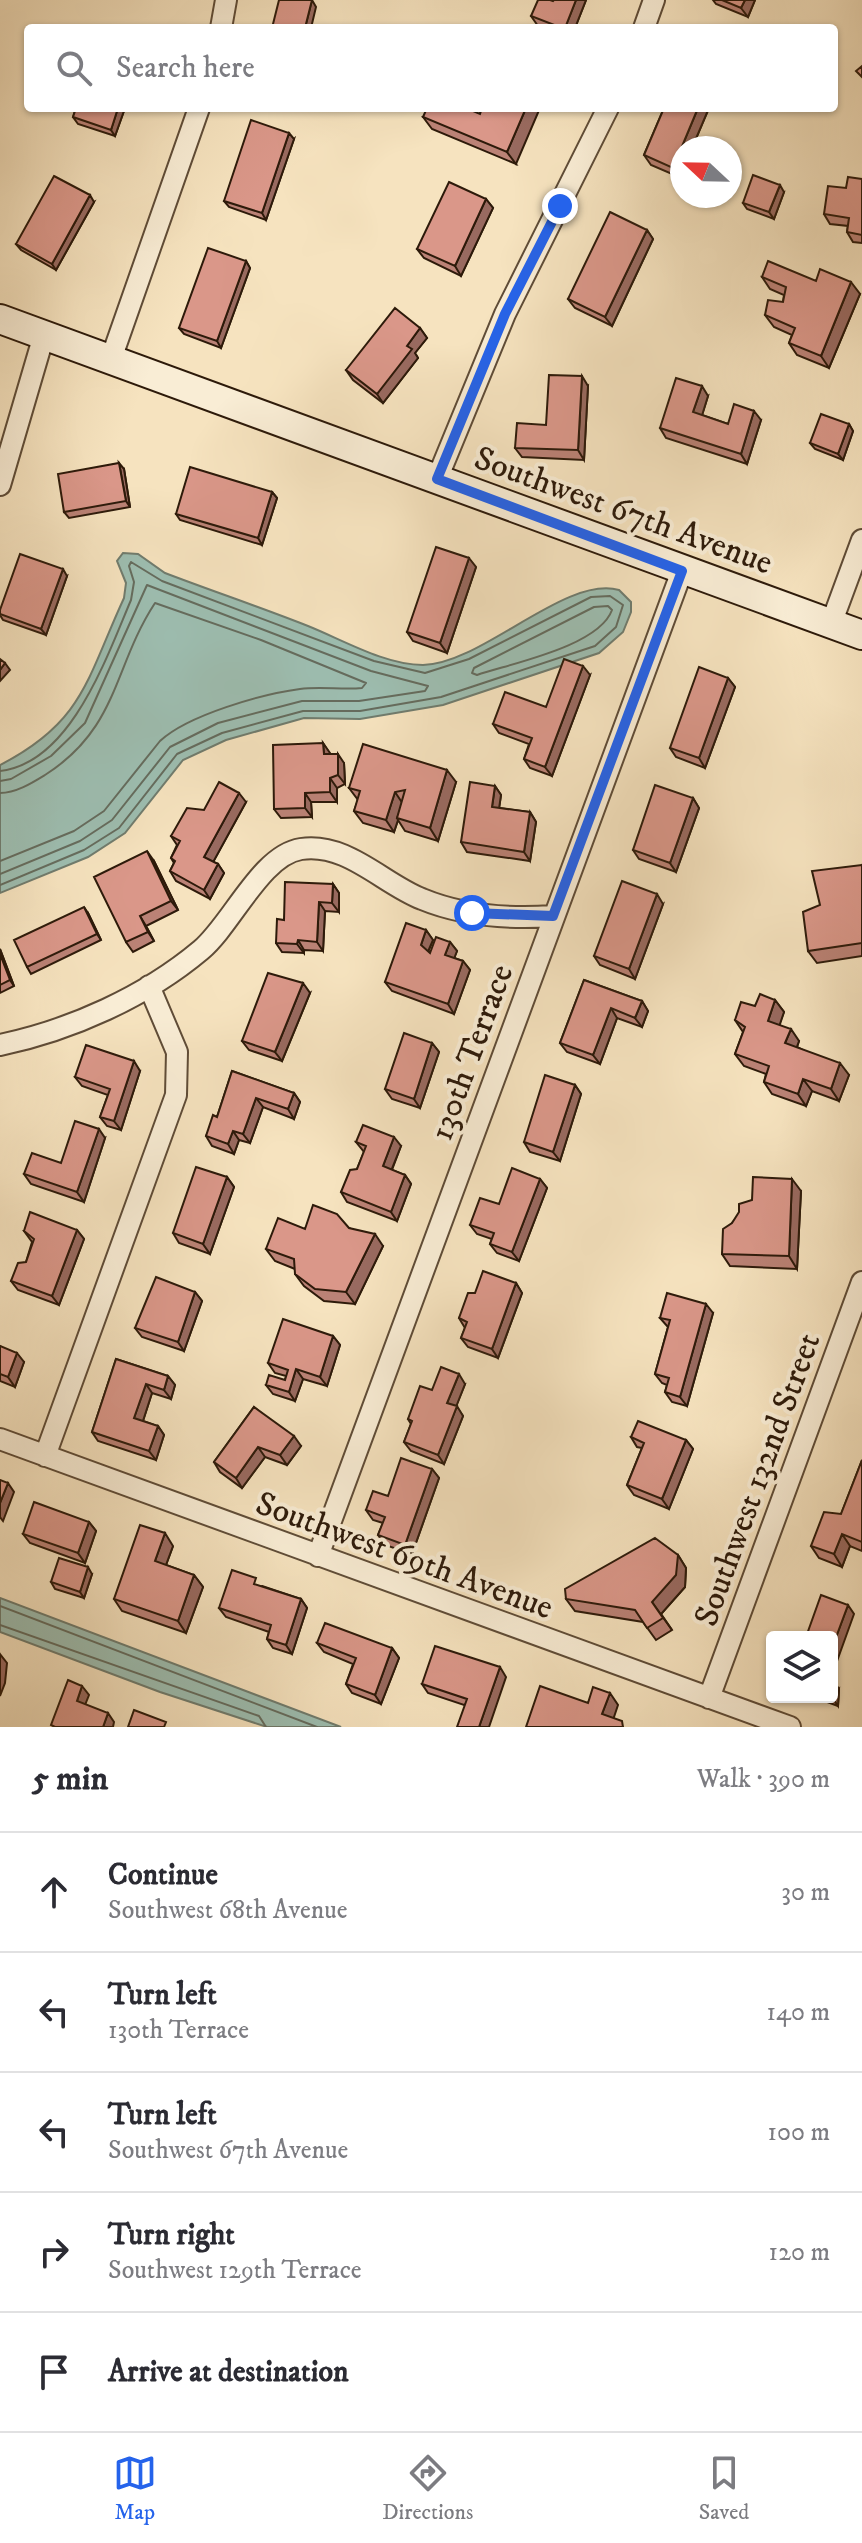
<!DOCTYPE html>
<html lang="en">
<head>
<meta charset="utf-8">
<style>
	body { margin:0; font-family:"IM FELL DW Pica",serif; background:#f2f2f3; color:#2b2b33 }
	.controls { position:absolute; right:24px; bottom:24px; display:grid; overflow:hidden; border-radius:8px; box-shadow:0 2px 6px #0004 }
	.controls button { width:72px; height:72px; display:grid; place-items:center; padding:0; border:0; border-bottom:2px solid #e1e1e2; background:#fff; color:#2b2b33; font:40px sans-serif }
	.compass { position:absolute; left:670px; top:136px; width:72px; height:72px; border-radius:50%; background:#fff; box-shadow:0 2px 6px #0004; rotate:292deg }
	.stop { position:absolute; width:24px; height:24px; margin:-18px; border:6px solid #2563eb; border-radius:50%; background:#fff }
	.stop.end { background:#2563eb; border-color:#fff; box-shadow:0 2px 8px #0008 }
	.list { margin:0; padding:0; list-style:none }
	h2 { display:flex; justify-content:space-between; align-items:center; height:104px; margin:0; padding:0 32px; font-size:34px }
	h2 small { font-size:26px; font-weight:400; color:#7c7c81 }
	.list li { display:grid; grid-template-columns:52px 1fr auto; gap:24px; align-items:center; box-sizing:border-box; height:120px; padding:0 32px; border-top:2px solid #e1e1e2 }
	.list b { display:block; font-size:30px; white-space:nowrap }
	.list p { margin:0; font-size:26px; white-space:nowrap; color:#7c7c81 }
	.list em { font-size:26px; font-style:normal; color:#7c7c81 }
	.icon { flex:none; width:44px; height:44px; fill:none; stroke:currentColor; stroke-width:2; stroke-linecap:round; stroke-linejoin:round }
	.map { position:relative; flex:none; width:862px; height:1727px; overflow:hidden }
	.search { position:absolute; background:#fff; box-shadow:0 2px 6px #0004; left:24px; right:24px; top:24px; height:88px; display:flex; align-items:center; gap:20px; box-sizing:border-box; padding:0 28px; border-radius:8px; color:#7c7c81; font-size:30px }
	.sheet { height:704px; background:#fff }
	nav { display:flex; justify-content:space-around; align-items:center; box-sizing:border-box; height:112px; border-top:2px solid #e1e1e2; background:#fff; font-size:22px; color:#7c7c81 }
	nav a { display:grid; justify-items:center; gap:4px }
	nav .on { color:#2563eb }
	.map>svg:first-child { display:block }
</style>
</head>
<body>
<div class="map">
<svg width="862" height="1727" viewBox="0 0 862 1727">
	<rect width="100%" height="100%" fill="#f6e3bf"/>
	<filter id="stains"><feTurbulence type="fractalNoise" baseFrequency=".0025" numOctaves="4"/><feColorMatrix values="0 0 0 0 .2 0 0 0 0 .09 0 0 0 0 .02 0 0 0 .5 -.17"/></filter>
	<radialGradient id="worn" r=".72"><stop offset=".6" stop-color="#630" stop-opacity="0"/><stop offset="1" stop-color="#630" stop-opacity=".3"/></radialGradient>
	<!-- water -->
	<path fill="#9dbeb1" stroke="#707c6e" stroke-width="2" d="M123 553 138 554 165 573C212 591 260 607 308 626 343 640 385 665 423 665 482 664 565 575 619 590L631 602V612L623 632 599 653 443 705 360 719 304 718 226 740 183 760 125 833 88 857 0 893V765C84 722 87 678 124 598L126 583 117 561Z
		M0 1598 341 1727H267L160 1692 0 1632Z"/>
	<g fill="none" stroke-linecap="round" stroke-linejoin="round">
		<!-- shore -->
		<path stroke="#656c5e" stroke-width="2" d="M608 606 612 610C599 646 513 663 477 675L472 673 474 668 594 607Z
			M0 771C71 763 107 656 131 600L134 582 129 566 131 562 162 581 374 661 425 673 469 659 591 597 610 596 623 605 616 627 595 646 441 697 360 711H303L222 733 177 754 119 828 84 850 0 885
			M0 781 11 779 51 756 85 723 147 585 371 671 428 686 425 691 359 701H302L218 723 170 747 112 820 80 841 0 874
			M0 793C16 793 32 783 45 775 119 728 113 667 155 603L261 640 366 683 362 688C342 690 320 686 300 689 262 694 188 715 160 741L104 811 74 831 0 861
			M0 1606 317 1727
			M0 1625 259 1716 266 1727"/>
		<!-- minor casing -->
		<g stroke="#5f4c37" stroke-width="24">
			<path id="minor" d="M221 28 226 0
				M644 28 654 0
				M111 359 199 108
				M437 479 505 314 608 108
				M0 485 44 335
				M831 624 862 540
				M0 1045C71 1030 145 997 201 950 232 924 261 855 301 849 347 842 383 884 422 899 463 916 510 919 553 916
				M0 1439 790 1727
				M45 1456 176 1095 177 1052 149 986
				M318 1556 682 571
				M709 1698 862 1282"/>
		</g>
		<!-- secondary casing -->
		<g stroke="#2d1a0a" stroke-width="32">
			<path id="secondary" d="M0 319 862 635"/>
		</g>
		<!-- minor -->
		<use href="#minor" stroke="#f9edd5" stroke-width="20"/>
		<!-- secondary -->
		<use href="#secondary" stroke="#f9edd5" stroke-width="28"/>
	</g>
	<!-- wall -->
	<path fill="#bb8276" stroke="#2d1a0a" stroke-width="2" d="M554 0H586L575 28H544L538 26 531 16Z
		M713 0H755L748 17 716 4Z
		M76 108H125L115 136 78 124 73 117Z
		M482 108 516 164 432 129 423 117 480 114Z
		M664 108H709L692 148H682V171L679 177 651 165 644 155Z
		M294 139 266 220 229 207 224 201Z
		M862 179V243L853 242 847 232 848 226 830 224 824 214 846 188Z
		M784 192 774 219 747 209 743 203Z
		M486 199 493 208 461 276 424 258 417 249Z
		M94 202 56 270 21 250 16 244Z
		M647 230 653 239 612 326 575 308 568 299Z
		M246 261 250 268 221 348 184 334 179 328Z
		M762 277 816 281 860 294 829 368 797 355 789 343 792 335 774 327 765 315 783 302 784 295 770 289Z
		M420 328 427 338 415 353 418 358 383 403 353 380 346 370Z
		M588 386 584 460 522 457 515 448 546 425Z
		M708 396 702 415 728 424 761 420 747 464 666 438 660 428Z
		M849 424 853 431 843 460 815 449 810 443Z
		M124 469 130 507 69 518 64 512Z
		M272 492 277 498 262 545 180 520 176 514Z
		M476 567 447 653 413 641 407 632Z
		M67 576 46 635 3 620 0 615Z
		M590 675 552 776 530 768 524 759 529 744 499 733 493 724 546 707Z
		M728 678 735 687 705 768 676 757 670 748Z
		M323 743 330 754 344 763 345 784 337 788V802H311L312 817 281 818 274 809Z
		M456 782 438 841 405 831 398 820 394 832 363 823 354 811 358 800 349 788Z
		M495 786 501 795 499 808 530 812 536 822 530 861 467 852 461 842Z
		M693 798 699 808 676 872 639 859 633 850Z
		M246 802 213 862 218 864 224 873 210 899 176 881 170 871 174 863 171 858 177 845 171 836 204 810Z
		M154 861 178 910 146 926 154 941 133 952 126 942Z
		M862 865V956L817 963 808 951 820 905Z
		M333 884 339 893V912L325 911 323 951 304 950V953L282 952 276 943 284 920Z
		M663 904 635 979 600 965 594 956Z
		M88 913 101 940 31 974 27 967Z
		M426 930 433 940 428 952 430 953 450 942 457 951 454 958 463 961 470 970 454 1014 392 991 385 982Z
		M0 949 14 986 0 993Z
		M584 980 642 1001 648 1011 642 1027 617 1018 600 1064 567 1052 560 1043Z
		M310 993 282 1061 249 1050 242 1041Z
		M775 1000 784 1012 779 1025 799 1041 797 1047 849 1075 839 1101 812 1091 806 1106 772 1094 764 1082 766 1074 744 1066 735 1054 743 1032 735 1020 755 1006Z
		M432 1043 439 1052 420 1108 392 1099 385 1089Z
		M140 1071 121 1130 107 1126 100 1117 108 1095 82 1086 75 1077Z
		M232 1071 294 1093 300 1102 294 1119 263 1107 250 1143 239 1140 234 1154 212 1146 206 1136 217 1117Z
		M575 1085 581 1094 560 1161 530 1152 524 1142Z
		M105 1138 84 1202 31 1184 24 1174 61 1163Z
		M356 1142 401 1146 392 1170 405 1175 411 1184 397 1221 347 1202 341 1192 357 1169 364 1152Z
		M227 1177 234 1187 210 1254 179 1243 173 1233Z
		M540 1179 547 1188 519 1261 497 1253 490 1244 492 1239 477 1234 470 1225 499 1204Z
		M801 1191 797 1269 730 1266 722 1254 732 1223 752 1200Z
		M349 1228 383 1246 355 1304 324 1301 304 1286 295 1274V1269L275 1261 266 1249 305 1229Z
		M77 1230 84 1239 59 1305 18 1290 11 1281 26 1262 32 1242 24 1231Z
		M516 1283 522 1293 498 1358 468 1347 461 1338 465 1328 459 1318 475 1293Z
		M195 1292 202 1301 184 1351 142 1337 135 1328Z
		M713 1313 687 1406 672 1402 665 1392 667 1385 662 1383 655 1374 668 1327 660 1318Z
		M333 1336 340 1345 327 1386 303 1379 295 1401 273 1394 266 1385 285 1380 286 1376 275 1373 268 1363Z
		M0 1346 24 1362 15 1387 0 1381Z
		M116 1359 168 1376 175 1385 171 1399 152 1393 143 1421 158 1426 164 1435 156 1460 98 1441 92 1432Z
		M465 1384 456 1406 463 1416 444 1464 411 1451 404 1442 411 1424 408 1419 432 1390Z
		M254 1407 301 1446 287 1465 265 1457 242 1488 220 1472 214 1462Z
		M631 1437 686 1440 693 1449 669 1509 634 1495 627 1485 642 1448 637 1447Z
		M862 1460V1551L850 1546 842 1567 819 1558 811 1546 841 1514Z
		M432 1469 439 1478 412 1554 385 1545 378 1535 383 1523 373 1520 366 1510Z
		M89 1522 96 1531 85 1563 30 1543 23 1534Z
		M173 1546 166 1565 194 1575 203 1587 186 1633 122 1611 114 1599Z
		M678 1555 686 1568 685 1587 661 1614 672 1630 656 1640 643 1622 575 1611 566 1599Z
		M92 1574 84 1598 55 1589 51 1582Z
		M262 1586 301 1599 307 1608 292 1654 273 1648 267 1639 269 1632 226 1617 219 1608Z
		M317 1643 392 1648 399 1658 381 1704 352 1693 346 1684 353 1664 324 1652Z
		M506 1677 464 1705 428 1693 422 1684Z
		M839 1689 838 1706 814 1697H832Z"/>
	<!-- shaded-wall -->
	<path fill="#996a60" stroke="#2d1a0a" stroke-width="2" d="M312 0 316 7 311 28H305Z
		M576 0H586L575 28H565Z
		M745 0H755L748 17 741 8Z
		M118 108H125L115 136 111 130Z
		M526 108H540L516 164 507 152Z
		M698 108H709L692 148H682V171L679 177 673 168Z
		M289 133 294 139 266 220 262 213Z
		M780 185 784 192 774 219 769 212Z
		M90 195 94 202 56 270 52 264Z
		M486 199 493 208 461 276 455 266Z
		M647 230 653 239 612 326 605 317Z
		M246 261 250 268 221 348 217 341Z
		M851 282 860 294 829 368 821 356Z
		M420 328 427 338 415 353 418 358 383 403 377 394 407 346Z
		M582 376 588 386 584 460 578 450Z
		M702 386 708 396 700 422 693 412Z
		M754 411 761 420 747 464 741 454Z
		M849 424 853 431 843 460 838 454Z
		M119 463 124 469 130 507 126 501Z
		M272 492 277 498 262 545 258 538Z
		M469 558 476 567 447 653 440 643Z
		M63 569 67 576 46 635 41 629Z
		M5 663 10 670 0 681V670Z
		M583 666 590 675 552 776 545 767Z
		M728 678 735 687 705 768 699 758Z
		M323 743 330 753V764L324 754Z
		M338 754 344 763 345 784 338 775Z
		M447 770 456 782 438 841 430 828Z
		M330 778 337 788V802L330 792Z
		M495 786 501 795 498 816 492 807Z
		M395 792 403 804 397 818 398 820 394 832 386 820Z
		M239 793 246 802 211 866 204 857Z
		M305 793 311 802 312 817 305 808Z
		M693 798 699 808 676 872 670 863Z
		M530 812 536 822 530 861 524 852Z
		M147 851 154 861 178 910 171 901Z
		M218 864 224 873 210 899 204 890Z
		M333 884 339 893V912L332 903Z
		M657 894 663 904 635 979 629 969Z
		M319 902 325 911 323 951 317 942Z
		M84 907 88 913 101 940 97 934Z
		M140 916 146 926 154 941 148 932Z
		M426 930 433 940 427 954 421 945Z
		M298 940 304 950V953L297 944Z
		M450 942 457 951 452 964 445 955Z
		M0 949 14 986 10 980 0 954Z
		M463 961 470 970 454 1014 448 1004Z
		M303 983 310 993 282 1061 275 1052Z
		M775 1000 784 1012 777 1033 768 1021Z
		M642 1001 648 1011 642 1027 635 1018Z
		M611 1008 617 1018 600 1064 593 1055Z
		M791 1029 799 1041 794 1055 785 1043Z
		M432 1043 439 1052 420 1108 414 1099Z
		M134 1061 140 1071 121 1130 114 1121Z
		M840 1063 849 1075 839 1101 831 1089Z
		M803 1079 812 1091 806 1106 798 1094Z
		M575 1085 581 1094 560 1161 553 1152Z
		M294 1093 300 1102 294 1119 288 1109Z
		M256 1098 263 1107 250 1143 243 1134Z
		M99 1129 105 1138 84 1202 77 1192Z
		M233 1131 239 1140 234 1154 228 1144Z
		M394 1137 401 1146 389 1176 383 1166Z
		M405 1175 411 1184 397 1221 391 1212Z
		M227 1177 234 1187 210 1254 203 1244Z
		M540 1179 547 1188 519 1261 512 1252Z
		M792 1179 801 1191 797 1269 789 1256Z
		M77 1230 84 1239 59 1305 52 1296Z
		M375 1234 383 1246 355 1304 346 1292Z
		M516 1283 522 1293 498 1358 492 1349Z
		M195 1292 202 1301 184 1351 178 1342Z
		M706 1304 713 1313 687 1406 680 1397Z
		M333 1336 340 1345 327 1386 320 1377Z
		M17 1353 24 1362 15 1387 8 1377Z
		M296 1369 303 1379 295 1401 289 1392Z
		M459 1374 465 1384 454 1412 447 1403Z
		M168 1376 175 1385 171 1399 164 1390Z
		M146 1384 152 1393 141 1427 134 1418Z
		M457 1406 463 1416 444 1464 438 1455Z
		M158 1426 164 1435 156 1460 149 1451Z
		M294 1436 301 1446 287 1465 280 1455Z
		M686 1440 693 1449 669 1509 662 1499Z
		M258 1447 265 1457 242 1488 236 1478Z
		M432 1469 439 1478 412 1554 405 1545Z
		M8 1483 14 1492 3 1521 0 1517V1503Z
		M89 1522 96 1531 85 1563 78 1553Z
		M165 1533 173 1546 163 1573 155 1561Z
		M842 1534 850 1546 842 1567 834 1554Z
		M678 1555 686 1568 685 1587 661 1614 672 1630 652 1602Z
		M88 1567 92 1574 84 1598 80 1592Z
		M194 1575 203 1587 186 1633 178 1621Z
		M301 1599 307 1608 292 1654 286 1645Z
		M848 1605 854 1614 832 1675V1648Z
		M392 1648 399 1658 381 1704 375 1695Z
		M0 1654 7 1663 5 1683 0 1696Z
		M500 1667 506 1677 489 1727H479Z
		M833 1680 839 1689 838 1706 832 1697Z
		M82 1686 89 1695 83 1710 77 1701Z
		M610 1693 618 1705 611 1726 602 1714Z
		M108 1713 114 1722 113 1727H103Z"/>
	<!-- building -->
	<path fill="#da9789" stroke="#2d1a0a" stroke-width="2" d="M279 0H312L305 28H272Z
		M538 0H550L553 1 554 0H576L565 28H562L531 16Z
		M722 0H745L741 8Z
		M862 66V77L856 71Z
		M76 108H118L111 130 73 117Z
		M427 108H466L480 114 482 108H526L507 152 423 117Z
		M664 108H698L673 168 644 155Z
		M251 120 289 133 262 213 224 201Z
		M753 175 780 185 769 212 743 203Z
		M54 176 90 195 52 264 16 244Z
		M848 177 862 179V235L847 232 849 218 824 214 828 186 846 188Z
		M449 182 486 199 455 266 417 249Z
		M610 212 647 230 605 317 568 299Z
		M208 248 246 261 217 341 179 328Z
		M768 261 816 281 820 269 851 282 821 356 789 343 795 328 765 315 768 300 783 302 786 287 762 277Z
		M395 308 420 328 407 346 412 349 377 394 346 370Z
		M549 375 582 376 578 450 515 448 517 423 546 425Z
		M676 378 702 386 693 412 728 424 734 404 754 411 741 454 660 428Z
		M821 414 849 424 838 454 810 443Z
		M119 463 126 501 64 512 58 474Z
		M190 467 272 492 258 538 176 514Z
		M436 547 469 558 440 643 407 632Z
		M20 554 63 569 41 629 0 614V610Z
		M0 659 5 663 0 670Z
		M564 659 583 666 545 767 524 759 532 738 493 724 505 692 546 707Z
		M699 667 728 678 699 758 670 748Z
		M323 743 324 754H338V775L330 778V792L305 793V808L274 809 273 745Z
		M363 744 447 770 430 828 397 818 405 790 395 792 386 820 354 811 360 791 349 788Z
		M219 782 239 793 204 857 218 864 204 890 170 871 175 861 171 858 180 841 171 836 187 808 204 810Z
		M470 782 495 786 492 807 530 812 524 852 461 842Z
		M655 785 693 798 670 863 633 850Z
		M147 851 171 901 140 916 148 932 126 942 94 877Z
		M862 865V943L808 951 803 912 820 905 812 871Z
		M622 881 657 894 629 969 594 956Z
		M285 882 333 884 332 903 319 902 317 942 298 940 297 944 276 943 277 919 284 920Z
		M84 907 97 934 27 967 14 940Z
		M406 923 426 930 421 945 430 953 436 937 450 942 445 955 463 961 448 1004 385 982Z
		M0 954 10 980 0 985Z
		M268 973 303 983 275 1052 242 1041Z
		M584 980 642 1001 635 1018 611 1008 593 1055 560 1043Z
		M760 994 775 1000 768 1021 791 1029 785 1043 840 1063 831 1089 803 1079 798 1094 764 1082 769 1066 735 1054 745 1027 735 1020 741 1002 755 1006Z
		M404 1033 432 1043 414 1099 385 1089Z
		M86 1045 134 1061 114 1121 100 1117 110 1089 75 1077Z
		M232 1071 294 1093 288 1109 256 1098 243 1134 233 1131 228 1144 206 1136 213 1115 217 1117Z
		M545 1075 575 1085 553 1152 524 1142Z
		M75 1121 99 1129 77 1192 24 1174 32 1153 61 1163Z
		M363 1125 394 1137 383 1166 405 1175 391 1212 341 1192 350 1170 357 1169 366 1146 356 1142Z
		M196 1167 227 1177 203 1244 173 1233Z
		M512 1168 540 1179 512 1252 490 1244 494 1233 470 1225 480 1198 499 1204Z
		M753 1177 792 1179 789 1256 722 1254 723 1229 732 1223 739 1212V1204L752 1200Z
		M313 1205 337 1214 349 1228 375 1234 346 1292 315 1289 295 1274 294 1259 266 1249 278 1218 305 1229Z
		M30 1212 77 1230 52 1296 11 1281 18 1263 26 1262 34 1239 24 1231Z
		M483 1271 516 1283 492 1349 461 1338 467 1322 459 1318 468 1293H475Z
		M156 1277 195 1292 178 1342 135 1328Z
		M667 1293 706 1304 680 1397 665 1392 669 1378 655 1374 670 1320 660 1318Z
		M283 1319 333 1336 320 1377 296 1369 289 1392 266 1385 269 1375 285 1380 288 1370 268 1363Z
		M0 1346 17 1353 8 1377 0 1374Z
		M116 1359 168 1376 164 1390 146 1384 134 1418 158 1426 149 1451 92 1432Z
		M441 1367 459 1374 447 1403 457 1406 438 1455 404 1442 412 1421 408 1419 420 1386 432 1390Z
		M254 1407 294 1436 280 1455 258 1447 236 1478 214 1462Z
		M638 1421 686 1440 662 1499 627 1485 644 1443 631 1437Z
		M401 1458 432 1469 405 1545 378 1535 385 1517 366 1510 373 1491 388 1496Z
		M862 1460V1542L842 1534 834 1554 811 1546 824 1512 841 1514Z
		M0 1480 8 1483 0 1503Z
		M34 1502 89 1522 78 1553 23 1534Z
		M140 1525 165 1533 155 1561 194 1575 178 1621 114 1599Z
		M655 1538 678 1555 676 1575 652 1602 663 1618 647 1628 635 1610 566 1599 565 1589Z
		M59 1558 88 1567 80 1592 51 1582Z
		M232 1570 256 1578 254 1584 301 1599 286 1645 267 1639 271 1625 219 1608Z
		M821 1595 848 1605 832 1648V1637H806Z
		M325 1623 392 1648 375 1695 346 1684 356 1658 317 1643Z
		M435 1646 500 1667 479 1727H457L467 1699 422 1684Z
		M68 1680 82 1686 77 1701 108 1713 103 1727H55L51 1725Z
		M540 1686 588 1703 593 1687 610 1693 602 1714 622 1721 623 1727H526Z
		M134 1710 166 1722 164 1727H128Z"/>
	<g fill="none" stroke-linecap="round" stroke-linejoin="round">
		<!-- route -->
		<path stroke="#2563eb" stroke-width="10" d="M472 913 553 916 682 571 437 479 505 314 560 206"/>
	</g>
	<g text-anchor="middle" stroke-width="8" stroke-linejoin="round" paint-order="stroke">
		<!-- street labels -->
		<g font-size="34" fill="#2d1a0a" stroke="#f9edd5">
			<text transform="translate(624 509) rotate(20)" y="12">Southwest 67th Avenue</text>
			<text transform="translate(470 1052) rotate(-70)" y="12">130th Terrace</text>
			<text transform="translate(756 1479) rotate(-70)" y="12">Southwest 132nd Street</text>
			<text transform="translate(405 1554) rotate(20)" y="12">Southwest 69th Avenue</text>
		</g>
	</g>
	<rect width="100%" height="100%" filter="url(#stains)"/>
	<rect width="100%" height="100%" fill="url(#worn)"/>
</svg>
<div class="controls">
<button><svg class="icon" aria-label="layers" viewBox="0 0 24 24"><path d="M12 4l9 5-9 5-9-5zM3 14l9 5 9-5"/></svg></button>
</div>
<svg class="compass" viewBox="-18 -18 36 36"><path d="M0-13l5 13h-10z" fill="#e53935"/><path d="M0 13l5-13h-10z" fill="#7c7c81"/></svg>
<div class="stop" style="left:472px;top:913px"></div>
<div class="stop end" style="left:560px;top:206px"></div>
<div class="search"><svg class="icon" aria-label="search" viewBox="0 0 24 24"><circle cx="10" cy="10" r="6"/><path d="M15 15l6 6"/></svg>Search here</div>
</div>
<section class="sheet">
<h2>5 min<small>Walk · 390 m</small></h2>
<ul class="list">
<li><svg class="icon" aria-label="ahead" viewBox="0 0 24 24"><path d="M12 20V5M6 11l6-6 6 6"/></svg><div><b>Continue</b><p>Southwest 68th Avenue</p></div><em>30 m</em></li>
<li><svg class="icon" aria-label="left" viewBox="0 0 24 24"><path d="M17 20v-9H6M10 6l-5 5 5 5"/></svg><div><b>Turn left</b><p>130th Terrace</p></div><em>140 m</em></li>
<li><svg class="icon" aria-label="left" viewBox="0 0 24 24"><path d="M17 20v-9H6M10 6l-5 5 5 5"/></svg><div><b>Turn left</b><p>Southwest 67th Avenue</p></div><em>100 m</em></li>
<li><svg class="icon" aria-label="right" viewBox="0 0 24 24"><path d="M7 20v-9h11M14 6l5 5-5 5"/></svg><div><b>Turn right</b><p>Southwest 129th Terrace</p></div><em>120 m</em></li>
<li><svg class="icon" aria-label="arrive" viewBox="0 0 24 24"><path d="M6 21V4h12l-3 4 3 4H6"/></svg><div><b>Arrive at destination</b></div></li>
</ul>
</section>
<nav>
<a class="on"><svg class="icon" aria-label="map" viewBox="0 0 24 24"><path d="M3 6l6-2 6 2 6-2v14l-6 2-6-2-6 2zM9 4v14M15 6v14"/></svg>Map</a>
<a><svg class="icon" aria-label="directions" viewBox="0 0 24 24"><path d="M12 3l9 9-9 9-9-9zM9 14v-3h6M13 9l2 2-2 2"/></svg>Directions</a>
<a><svg class="icon" aria-label="saved" viewBox="0 0 24 24"><path d="M7 4h10v16l-5-4-5 4z"/></svg>Saved</a>
</nav>
</body>
</html>
